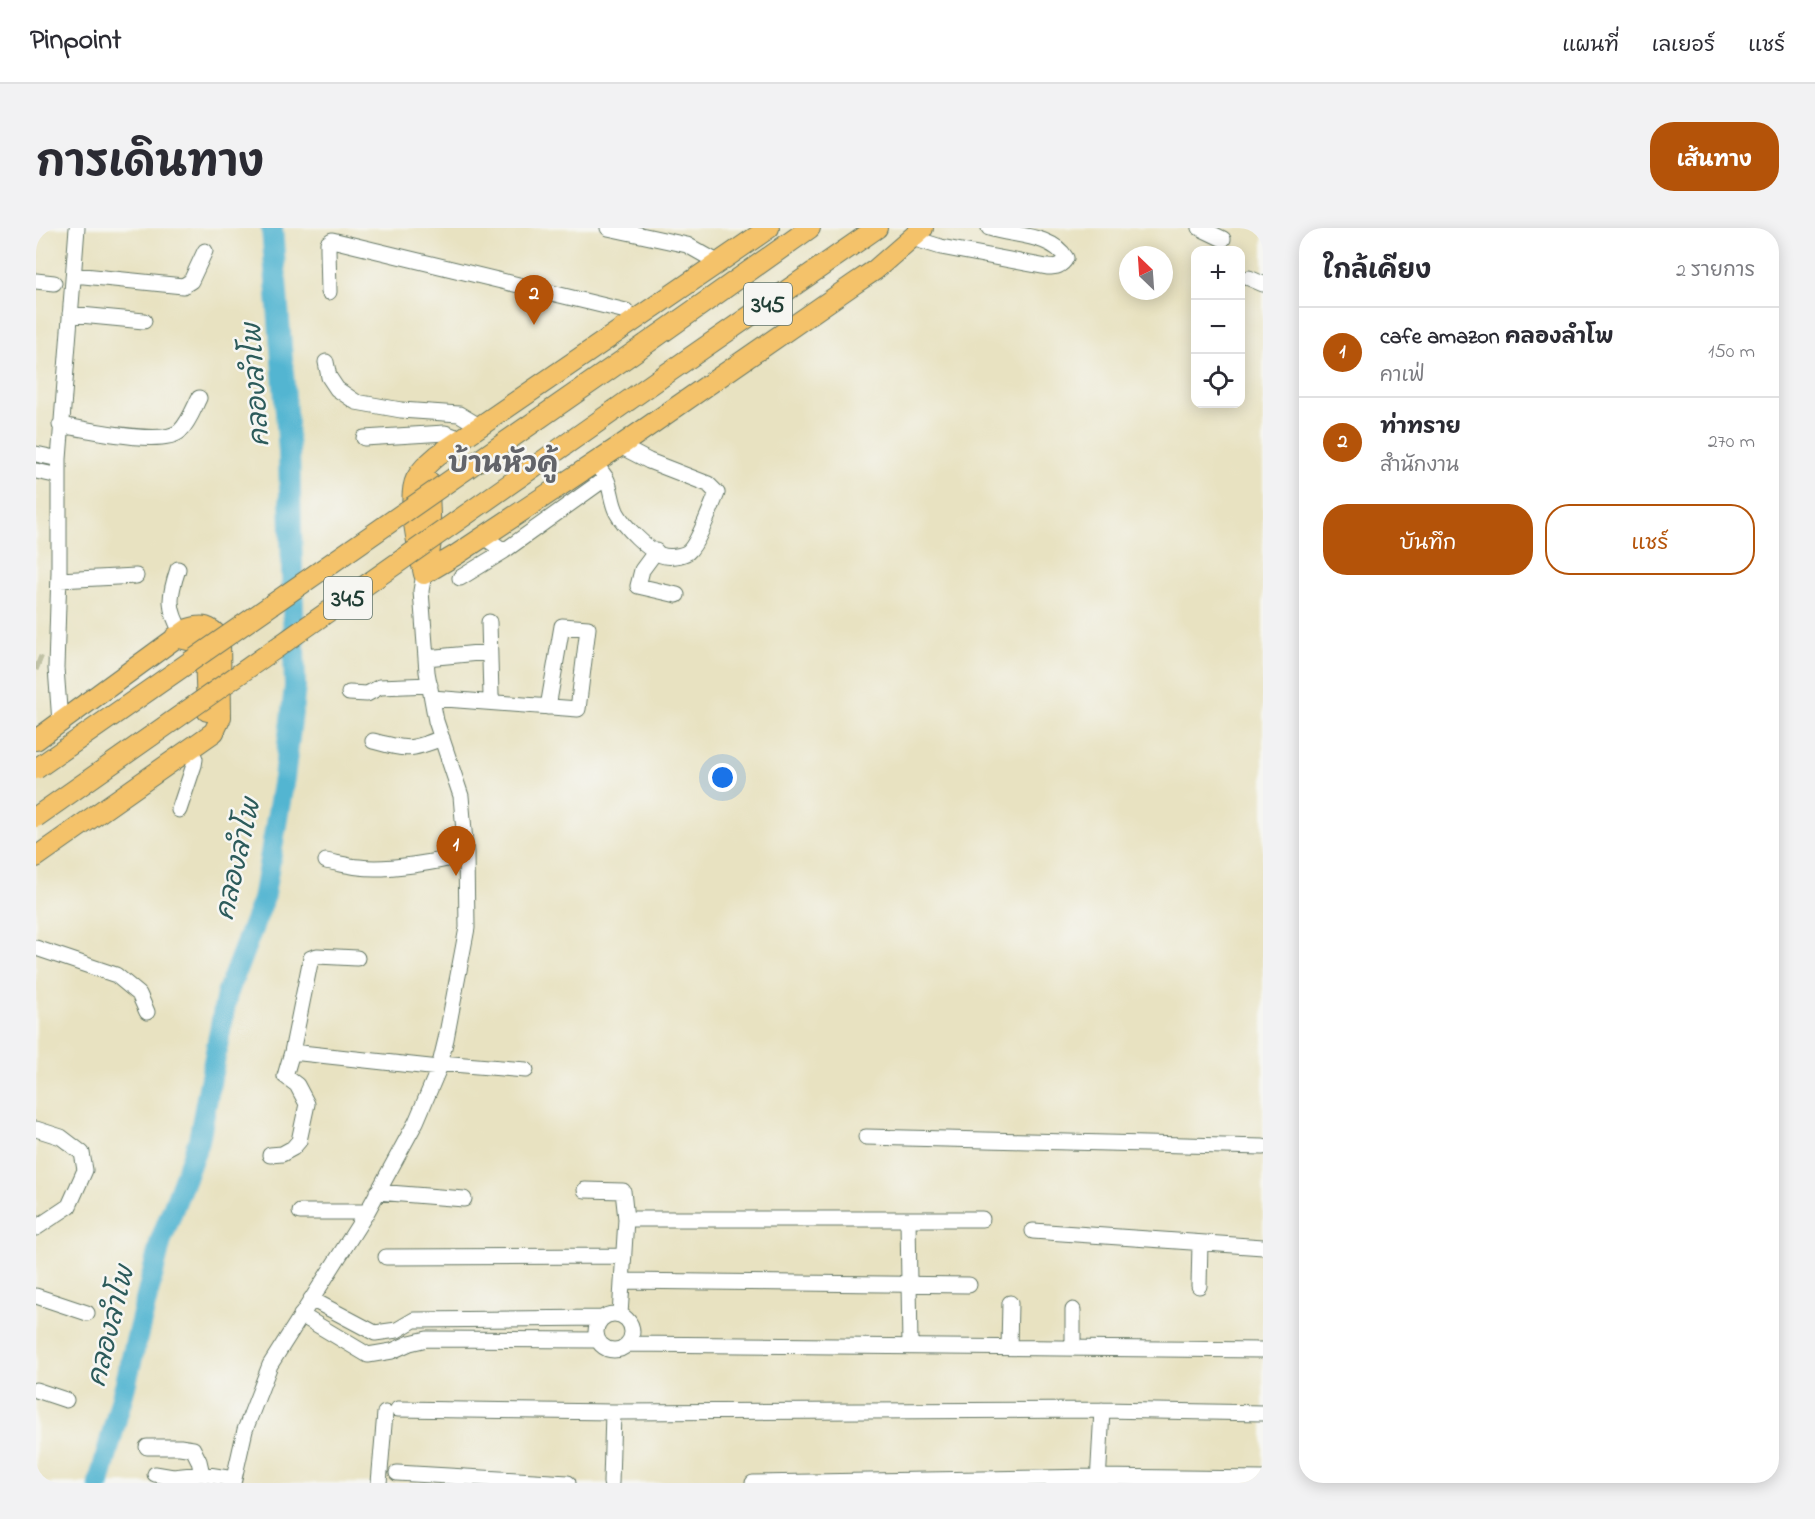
<!DOCTYPE html>
<html lang="th">
<head>
<meta charset="utf-8">
<style>
	body { margin:0; font-family:"Indie Flower","Playpen Sans Thai",sans-serif; background:#f2f2f3; color:#2b2b33 }
	.controls { position:absolute; right:18px; top:18px; display:grid; overflow:hidden; border-radius:12px; box-shadow:0 3px 15px #0003 }
	.controls button { width:54px; height:54px; display:grid; place-items:center; padding:0; border:0; border-bottom:2px solid #e1e1e2; background:#fff; color:#2b2b33; font:30px sans-serif }
	.compass { position:absolute; left:1083px; top:18px; width:54px; height:54px; border-radius:50%; background:#fff; box-shadow:0 3px 15px #0003; rotate:335deg }
	.you { position:absolute; left:687px; top:550px; width:21px; height:21px; margin:-15px; border:4px solid #fff; border-radius:50%; background:#1a73e8; box-shadow:0 0 0 9px #1a73e833 }
	.badge { display:grid; place-items:center; width:39px; height:39px; border-radius:50%; background:#b45309; color:#fff; font-size:20px; font-weight:700 }
	.pin { position:absolute; translate:-50% -50px; filter:drop-shadow(0 2px 3px #0008) }
	.pin::after { content:''; position:absolute; top:32px; width:21px; height:18px; background:inherit; clip-path:polygon(0 0,100% 0,50% 100%) }
	.list { margin:0; padding:0; list-style:none }
	h2 { display:flex; justify-content:space-between; align-items:center; height:78px; margin:0; padding:0 24px; font-size:26px }
	h2 small { font-size:20px; font-weight:400; color:#7c7c81 }
	.list li { display:grid; grid-template-columns:39px 1fr auto; gap:18px; align-items:center; box-sizing:border-box; height:90px; padding:0 24px; border-top:2px solid #e1e1e2 }
	.list b { display:block; font-size:22px; white-space:nowrap }
	.list p { margin:0; font-size:20px; white-space:nowrap; color:#7c7c81 }
	.list em { font-size:20px; font-style:normal; color:#7c7c81 }
	.actions { display:flex; gap:12px; padding:18px 24px }
	.actions a { flex:1; padding:14px 0; border:2px solid #b45309; border-radius:24px; text-align:center; font-size:21px; color:#b45309 }
	.actions .main { background:#b45309; color:#fff }
	.icon { flex:none; width:33px; height:33px; fill:none; stroke:currentColor; stroke-width:2; stroke-linecap:round; stroke-linejoin:round }
	.map { position:relative; flex:none; width:1227px; height:1255px; overflow:hidden; border-radius:24px }
	header { display:flex; align-items:center; gap:36px; box-sizing:border-box; height:84px; padding:0 30px; background:#fff; border-bottom:2px solid #e1e1e2 }
	header strong { font-size:28px }
	nav { display:flex; gap:33px; margin-inline-start:auto; font-size:21px }
	.intro { display:flex; align-items:center; justify-content:space-between; box-sizing:border-box; height:144px; padding:0 36px }
	h1 { margin:0; font-size:42px }
	.button { padding:15px 27px; border-radius:24px; background:#b45309; color:#fff; font-size:21px; font-weight:700 }
	main { display:flex; gap:36px; padding:0 36px }
	aside { flex:1; background:#fff; border-radius:24px; box-shadow:0 3px 15px #0003 }
	.map>svg:first-child { display:block }
</style>
</head>
<body>
<header>
<strong>Pinpoint</strong>
<nav><a>แผนที่</a><a>เลเยอร์</a><a>แชร์</a></nav>
</header>
<div class="intro"><h1>การเดินทาง</h1><a class="button">เส้นทาง</a></div>
<main>
<div class="map">
<svg width="1227" height="1255" viewBox="0 0 1227 1255">
	<rect width="100%" height="100%" fill="#f6f6f2"/>
	<filter id="ink" filterUnits="userSpaceOnUse"><feTurbulence type="fractalNoise" baseFrequency=".0167" numOctaves="2"/><feDisplacementMap in="SourceGraphic" scale="12" xChannelSelector="R" yChannelSelector="G"/><feConvolveMatrix kernelMatrix="1 2 1 2 8 2 1 2 1" color-interpolation-filters="sRGB"/></filter>
	<filter id="wash" filterUnits="userSpaceOnUse"><feTurbulence type="fractalNoise" baseFrequency=".008" numOctaves="4" result="noise"/><feDisplacementMap in="SourceGraphic" scale="24" xChannelSelector="R" yChannelSelector="G"/><feGaussianBlur stdDeviation="1.35" result="paint"/><feColorMatrix in="noise" values="0 0 0 0 0 0 0 0 0 0 0 0 0 0 0 0 0 1.4 0 .05"/><feComposite in="paint" operator="in"/></filter>
	<g filter="url(#wash)">
		<rect width="100%" height="100%" fill="#e8e2c1"/>
		<g fill="none" stroke-linecap="round" stroke-linejoin="round">
			<!-- river -->
			<path stroke="#52b5d1" stroke-width="22" d="M63 1255 90 1154 125 1012 163 912 191 766 227 672 248 550 259 459 253 224 236 0"/>
		</g>
	</g>
	<g filter="url(#ink)">
		<g fill="none" stroke-linecap="round" stroke-linejoin="round">
			<!-- minor-tunnel -->
			<path stroke="#c0c1a5" stroke-width="15" stroke-dasharray="15 8" stroke-linecap="butt" d="M0 434 5 436"/>
			<!-- minor casing -->
			<g stroke="#657765" stroke-width="17">
				<path id="minor" d="M572 0 651 17 683 35
					M1164 0 1187 11
					M876 10 905 19 1011 39C1020 39 1026 38 1030 30 1016 6 976 8 953 0
					M38 47 147 58 155 53 169 23
					M1213 50 1227 56
					M0 53 18 55
					M293 64 292 21V15L296 12 590 83 597 92
					M34 86 108 93
					M290 134 293 149 301 161 320 174 365 182 423 186 443 198
					M24 197C49 201 127 219 144 203 153 194 158 180 163 170
					M328 210 409 205 425 211
					M0 226 23 231
					M0 243 23 248
					M570 250C576 262 575 274 581 285 588 298 612 322 625 327 632 330 646 328 652 324 662 316 676 277 681 265L672 256 613 233 584 218
					M448 309 468 323 570 250 565 243
					M620 323 606 342 602 358 641 367
					M142 341C133 368 131 380 146 405
					M424 350 468 323
					M23 352 100 348
					M453 394 455 468
					M390 430 453 424
					M313 465 331 466 344 459 394 457
					M396 470 542 481 552 400 526 398 512 479
					M24 494 20 440 23 344V231L41 0
					M337 513C371 522 373 523 406 510
					M143 582 158 537 159 531 155 521
					M290 633C301 635 312 638 323 639 350 643 403 634 430 626
					M0 720 80 747 103 766 111 784
					M321 730 281 728 275 730 256 824 403 840
					M404 835 490 842
					M0 901 25 909 46 925 49 942 33 978 0 1000
					M830 909 1227 919
					M234 927 246 926 257 920 263 913 271 876 261 857 249 848 256 824
					M549 962 587 963 590 991 584 1087
					M341 964 428 971
					M264 984H331
					M590 991H946
					M872 991 874 1118
					M997 1003 1227 1019
					M350 1029 588 1028
					M586 1053 933 1057
					M1163 1058 1164 1015
					M0 1068 51 1085
					M275 1071 339 1105 361 1102 378 1092 567 1090
					M1037 1082V1120
					M560 1104a18 18 0 1 1 36 0a18 18 0 1 1-36 0Z
					M265 1087 332 1127 356 1123 374 1115 391 1111 562 1112
					M591 1116 1227 1122
					M973 1119 974 1075
					M0 1162 30 1172
					M362 1181 577 1184 575 1255
					M577 1184 1066 1182 1227 1185
					M111 1219H144L157 1221 163 1233 166 1246
					M361 1245 532 1255
					M119 1246 137 1249 166 1246 198 1251
					M197 1255 209 1202 234 1137 331 984 380 894 403 840 410 811 431 700 430 626 425 568 400 493 391 444 385 363 388 346
					M343 1255 349 1185
					M717 1255 1062 1249 1227 1251
					M1062 1255 1066 1182"/>
			</g>
			<!-- major casing -->
			<g stroke="#657765" stroke-width="22">
				<path id="major" d="M610 116 774 0
					M623 151 841 0
					M393 327 395 313 393 262 395 255
					M388 346 420 327 584 218 818 56 839 42 887 0
					M388 346C383 325 370 271 380 251 385 241 394 234 402 227L733 0
					M139 409 161 414 169 424 171 483
					M0 512 152 401C167 396 174 398 184 410L185 489 178 504 0 629"/>
			</g>
			<!-- minor -->
			<use href="#minor" stroke="#fff" stroke-width="15"/>
			<!-- major -->
			<use href="#major" stroke="#f4c26a" stroke-width="20"/>
			<!-- major-bridge casing -->
			<g stroke="#657765" stroke-width="22" stroke-linecap="butt">
				<path id="major-bridge" d="M0 541 610 116
					M0 589 623 151"/>
			</g>
			<!-- major-bridge -->
			<use href="#major-bridge" stroke="#f4c26a" stroke-width="20"/>
		</g>
	</g>
	<g text-anchor="middle" stroke-width="5" stroke-linejoin="round" paint-order="stroke">
		<!-- shield labels -->
		<g fill="#f6f6f2" stroke="#60746d" stroke-width="1.5">
			<rect x="708" y="55" width="48" height="42" rx="4.5"/>
			<rect x="288" y="349" width="48" height="42" rx="4.5"/>
		</g>
		<g font-size="24" font-weight="bold" fill="#1f3d34">
			<text x="732" y="84">345</text>
			<text x="312" y="378">345</text>
		</g>
		<!-- water labels -->
		<g font-size="27" font-style="italic" fill="#2c5b5b" stroke="#f6f6f2">
			<text transform="translate(219 157) rotate(-94)" y="9">คลองลำโพ</text>
			<text transform="translate(201 631) rotate(-77)" y="9">คลองลำโพ</text>
			<text transform="translate(74 1098) rotate(-76)" y="9">คลองลำโพ</text>
		</g>
		<!-- quarter labels -->
		<g font-size="28" font-weight="bold" fill="#62646a" stroke="#f6f6f2">
			<text x="467" y="244">บ้านหัวคู้</text>
		</g>
	</g>
</svg>
<div class="controls">
<button>+</button>
<button>−</button>
<button><svg class="icon" aria-label="locate" viewBox="0 0 24 24"><circle cx="12" cy="12" r="6"/><path d="M12 2v4M12 18v4M2 12h4M18 12h4"/></svg></button>
</div>
<svg class="compass" viewBox="-18 -18 36 36"><path d="M0-13l5 13h-10z" fill="#e53935"/><path d="M0 13l5-13h-10z" fill="#7c7c81"/></svg>
<div class="you"></div>
<div class="pin badge" style="left:420px;top:648px">1</div>
<div class="pin badge" style="left:498px;top:97px">2</div>
</div>
<aside>
<h2>ใกล้เคียง<small>2 รายการ</small></h2>
<ul class="list">
<li><span class="badge">1</span><div><b>cafe amazon คลองลำโพ</b><p>คาเฟ่</p></div><em>150 m</em></li>
<li><span class="badge">2</span><div><b>ท่าทราย</b><p>สำนักงาน</p></div><em>270 m</em></li>
</ul>
<div class="actions"><a class="main">บันทึก</a><a>แชร์</a></div>
</aside>
</main>
</body>
</html>
